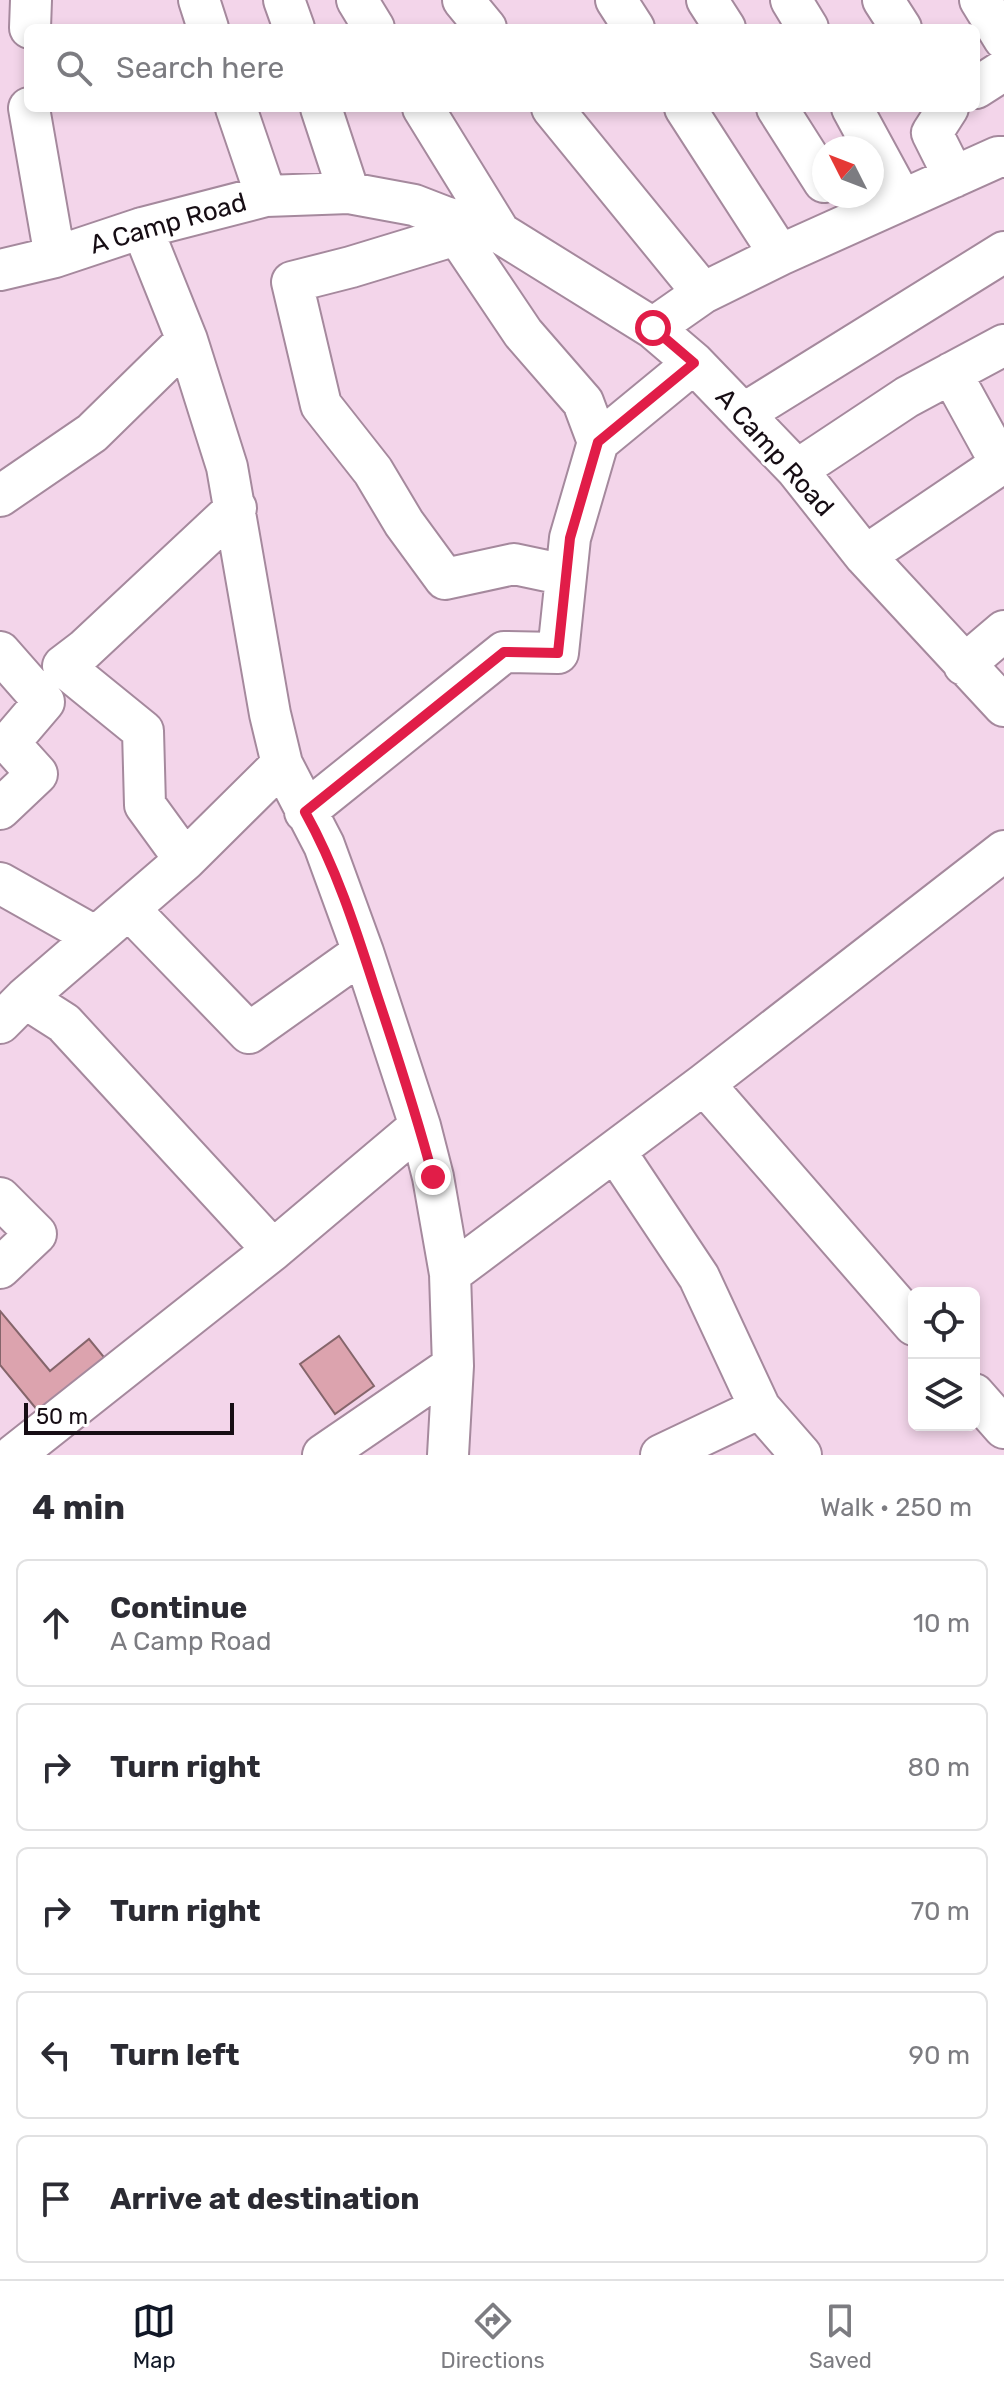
<!DOCTYPE html>
<html lang="en">
<head>
<meta charset="utf-8">
<style>
	body { margin:0; font-family:Rubik,sans-serif; background:#f7f7f7; color:#2b2b33 }
	.controls { position:absolute; right:24px; bottom:24px; display:grid; overflow:hidden; border-radius:12px; box-shadow:0 4px 12px #0003 }
	.controls button { width:72px; height:72px; display:grid; place-items:center; padding:0; border:0; border-bottom:2px solid #e1e1e2; background:#fff; color:#2b2b33; font:40px sans-serif }
	.compass { position:absolute; left:812px; top:136px; width:72px; height:72px; border-radius:50%; background:#fff; box-shadow:0 4px 12px #0003; rotate:312deg }
	.scale { position:absolute; left:24px; bottom:20px; width:210px; box-sizing:border-box; padding-left:8px; border:4px solid #160d14; border-top:0; font-size:22px; line-height:28px; white-space:nowrap; color:#160d14; -webkit-text-stroke:6px #fff; paint-order:stroke }
	.stop { position:absolute; width:24px; height:24px; margin:-18px; border:6px solid #e11d48; border-radius:50%; background:#fff }
	.stop.end { background:#e11d48; border-color:#fff; box-shadow:0 2px 8px #0008 }
	.list { margin:0; padding:0; list-style:none }
	h2 { display:flex; justify-content:space-between; align-items:center; height:104px; margin:0; padding:0 32px; font-size:34px }
	h2 small { font-size:26px; font-weight:400; color:#7c7c81 }
	.list li { display:grid; grid-template-columns:52px 1fr auto; gap:24px; align-items:center; box-sizing:border-box; height:128px; margin:0 16px 16px; padding:0 16px; border:2px solid #e1e1e2; border-radius:12px }
	.list b { display:block; font-size:30px; white-space:nowrap }
	.list p { margin:0; font-size:26px; white-space:nowrap; color:#7c7c81 }
	.list em { font-size:26px; font-style:normal; color:#7c7c81 }
	.icon { flex:none; width:44px; height:44px; fill:none; stroke:currentColor; stroke-width:2; stroke-linecap:round; stroke-linejoin:round }
	.map { position:relative; flex:none; width:1004px; height:1455px; overflow:hidden }
	.search { position:absolute; background:#fff; box-shadow:0 4px 12px #0003; left:24px; right:24px; top:24px; height:88px; display:flex; align-items:center; gap:20px; box-sizing:border-box; padding:0 28px; border-radius:12px; color:#7c7c81; font-size:30px }
	.sheet { height:824px; background:#fff }
	nav { display:flex; justify-content:space-around; align-items:center; box-sizing:border-box; height:112px; border-top:2px solid #e1e1e2; background:#fff; font-size:22px; color:#7c7c81 }
	nav a { display:grid; justify-items:center; gap:4px }
	nav .on { color:#111827 }
	.map>svg:first-child { display:block }
</style>
</head>
<body>
<div class="map">
<svg width="1004" height="1455" viewBox="0 0 1004 1455">
	<rect width="100%" height="100%" fill="#f3d5ea"/>
	<!-- building -->
	<path fill="#dca3ae" stroke="#85656b" stroke-width="2" d="M0 1311 50 1371 89 1339 108 1362 43 1417 0 1365Z
		M339 1336 374 1386 335 1414 300 1364Z"/>
	<g fill="none" stroke-linecap="round" stroke-linejoin="round">
		<!-- minor casing -->
		<g stroke="#a5899d" stroke-width="44">
			<path id="minor" d="M199 0 208 28
				M284 0 294 28
				M357 0 374 28
				M463 0 486 28
				M616 0 634 28
				M707 0 725 28
				M791 0 808 28
				M883 0 901 28
				M980 0 1004 39
				M30 28 31 0
				M976 88 1004 70
				M29 108 55 257
				M236 108 266 196
				M321 108 349 193
				M423 108 500 233
				M552 108 703 293
				M685 108 780 255
				M777 108 824 182
				M852 108 902 200
				M948 108 932 133 954 177
				M445 217 443 239 351 267 292 282 321 405 373 471 404 523 445 579 514 564 566 575
				M445 217 523 333 583 402 598 442
				M142 228 187 340 227 467 270 714 282 764 324 845 363 952 420 1126 433 1177 450 1274 453 1366 448 1455
				M0 270 55 257 142 228 266 196 349 193 414 205 445 217 500 233 653 328 694 363 797 470 865 556 1004 706
				M653 328 703 293 780 255 998 157H1004
				M743 414 1004 252
				M797 470 907 397 1004 345
				M0 496 92 433 187 340
				M865 556 1001 464 951 373
				M0 652 44 702 9 743 37 774 0 809
				M964 665 1004 631
				M305 812 504 652 558 653 570 538 598 442 694 363
				M185 860 145 805 143 731 63 666 84 650 236 508
				M0 883 96 937
				M129 909 249 1033 363 952
				M25 998 64 1023 273 1250
				M0 1023 25 998 185 860 282 764
				M704 1084 914 1325
				M615 1151 699 1277 760 1408
				M0 1198 36 1234 0 1268
				M450 1274 704 1084 1004 851
				M974 1394 1004 1428
				M14 1455 273 1250 420 1126
				M323 1455 453 1366
				M661 1455 760 1408 801 1455"/>
		</g>
		<!-- minor -->
		<use href="#minor" stroke="#fff" stroke-width="40"/>
	</g>
	<g fill="none" stroke-linecap="round" stroke-linejoin="round">
		<!-- route -->
		<path stroke="#e11d48" stroke-width="10" d="M433 1177C417 1116 397 1055 377 995 357 933 337 869 305 812L504 652 558 653 570 538 598 442 694 363 653 328"/>
	</g>
	<g text-anchor="middle" stroke-width="7" stroke-linejoin="round" paint-order="stroke">
		<!-- street labels -->
		<g font-size="26" fill="#160d14" stroke="#fff">
			<text transform="translate(168 223) rotate(-16)" y="9">A Camp Road</text>
			<text transform="translate(775 452) rotate(48)" y="9">A Camp Road</text>
		</g>
	</g>
</svg>
<div class="controls">
<button><svg class="icon" aria-label="locate" viewBox="0 0 24 24"><circle cx="12" cy="12" r="6"/><path d="M12 2v4M12 18v4M2 12h4M18 12h4"/></svg></button>
<button><svg class="icon" aria-label="layers" viewBox="0 0 24 24"><path d="M12 4l9 5-9 5-9-5zM3 14l9 5 9-5"/></svg></button>
</div>
<svg class="compass" viewBox="-18 -18 36 36"><path d="M0-13l5 13h-10z" fill="#e53935"/><path d="M0 13l5-13h-10z" fill="#7c7c81"/></svg>
<div class="scale">50 m</div>
<div class="stop" style="left:653px;top:328px"></div>
<div class="stop end" style="left:433px;top:1177px"></div>
<div class="search"><svg class="icon" aria-label="search" viewBox="0 0 24 24"><circle cx="10" cy="10" r="6"/><path d="M15 15l6 6"/></svg>Search here</div>
</div>
<section class="sheet">
<h2>4 min<small>Walk · 250 m</small></h2>
<ul class="list">
<li><svg class="icon" aria-label="ahead" viewBox="0 0 24 24"><path d="M12 20V5M6 11l6-6 6 6"/></svg><div><b>Continue</b><p>A Camp Road</p></div><em>10 m</em></li>
<li><svg class="icon" aria-label="right" viewBox="0 0 24 24"><path d="M7 20v-9h11M14 6l5 5-5 5"/></svg><div><b>Turn right</b></div><em>80 m</em></li>
<li><svg class="icon" aria-label="right" viewBox="0 0 24 24"><path d="M7 20v-9h11M14 6l5 5-5 5"/></svg><div><b>Turn right</b></div><em>70 m</em></li>
<li><svg class="icon" aria-label="left" viewBox="0 0 24 24"><path d="M17 20v-9H6M10 6l-5 5 5 5"/></svg><div><b>Turn left</b></div><em>90 m</em></li>
<li><svg class="icon" aria-label="arrive" viewBox="0 0 24 24"><path d="M6 21V4h12l-3 4 3 4H6"/></svg><div><b>Arrive at destination</b></div></li>
</ul>
</section>
<nav>
<a class="on"><svg class="icon" aria-label="map" viewBox="0 0 24 24"><path d="M3 6l6-2 6 2 6-2v14l-6 2-6-2-6 2zM9 4v14M15 6v14"/></svg>Map</a>
<a><svg class="icon" aria-label="directions" viewBox="0 0 24 24"><path d="M12 3l9 9-9 9-9-9zM9 14v-3h6M13 9l2 2-2 2"/></svg>Directions</a>
<a><svg class="icon" aria-label="saved" viewBox="0 0 24 24"><path d="M7 4h10v16l-5-4-5 4z"/></svg>Saved</a>
</nav>
</body>
</html>
